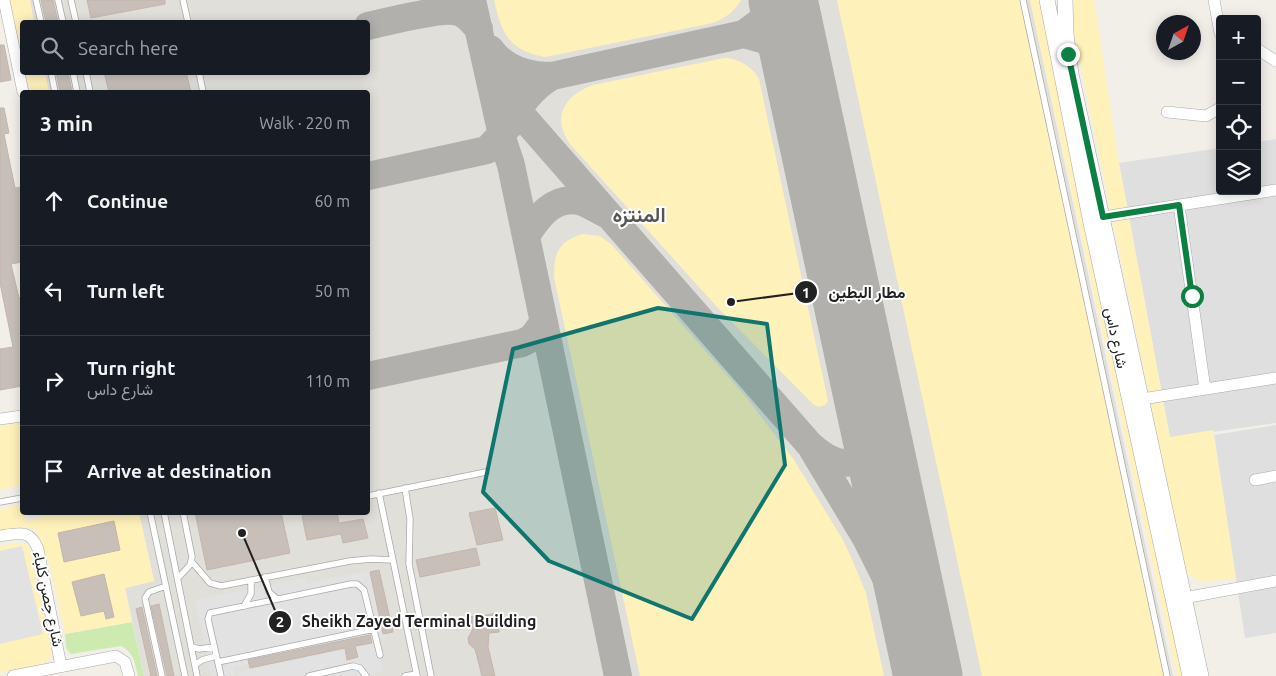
<!DOCTYPE html>
<html lang="en">
<head>
<meta charset="utf-8">
<style>
	body { margin:0; font-family:Ubuntu,Vazirmatn,sans-serif; background:#242831; color:#f1f3f6 }
	.controls { position:absolute; right:15px; top:15px; display:grid; overflow:hidden; border-radius:5px; box-shadow:0 2px 12px #0003 }
	.controls button { width:45px; height:45px; display:grid; place-items:center; padding:0; border:0; border-bottom:1px solid #363941; background:#171b24; color:#f1f3f6; font:25px sans-serif }
	.compass { position:absolute; left:1156px; top:15px; width:45px; height:45px; border-radius:50%; background:#171b24; box-shadow:0 2px 12px #0003; rotate:40deg }
	.stop { position:absolute; width:15px; height:15px; margin:-11px; border:4px solid #0b8043; border-radius:50%; background:#fff }
	.stop.end { background:#0b8043; border-color:#fff; box-shadow:0 1px 5px #0008 }
	.list { margin:0; padding:0; list-style:none }
	h2 { display:flex; justify-content:space-between; align-items:center; height:65px; margin:0; padding:0 20px; font-size:21px }
	h2 small { font-size:16px; font-weight:400; color:#9ea1a6 }
	.list li { display:grid; grid-template-columns:32px 1fr auto; gap:15px; align-items:center; box-sizing:border-box; height:90px; padding:0 20px; border-top:1px solid #363941 }
	.list b { display:block; font-size:19px; white-space:nowrap }
	.list p { margin:0; font-size:16px; white-space:nowrap; color:#9ea1a6 }
	.list em { font-size:16px; font-style:normal; color:#9ea1a6 }
	.icon { flex:none; width:28px; height:28px; fill:none; stroke:currentColor; stroke-width:2; stroke-linecap:round; stroke-linejoin:round }
	.map { position:relative; flex:none; width:1276px; height:676px; overflow:hidden }
	.search { position:absolute; background:#171b24; box-shadow:0 2px 12px #0003; left:20px; top:20px; width:350px; height:55px; display:flex; align-items:center; gap:12px; box-sizing:border-box; padding:0 18px; border-radius:5px; color:#9ea1a6; font-size:19px }
	.panel { position:absolute; background:#171b24; box-shadow:0 2px 12px #0003; left:20px; top:90px; width:350px; height:425px; border-radius:5px }
	.map>svg:first-child { display:block }
</style>
</head>
<body>
<div class="map">
<svg width="1276" height="676" viewBox="0 0 1276 676">
	<rect width="100%" height="100%" fill="#f2efe9"/>
	<!-- residential -->
	<path fill="#e0dfdf" d="M1276 139V423L1170 438 1119 163 1220 148V191H1257V142Z
		M1276 425V633L1245 638 1214 435Z"/>
	<!-- airport -->
	<path fill="#e1dfda" d="M17 0H1030L1173 676H144L125 588 154 581 139 513 368 512V92H37L32 73 368 72V22H22Z"/>
	<!-- grass -->
	<path fill="#cdebb0" d="M132 622 144 676H138C135 663 134 653 121 646L71 654 66 648 65 634Z"/>
	<!-- sand -->
	<path fill="#fff1ba" d="M10 0H30L34 22H22V58Z
		M494 0H741C734 12 725 18 713 23L545 57C508 50 502 34 494 0Z
		M837 0H1022L1166 676H982Z
		M1030 0H1046L1193 676H1177Z
		M1068 0H1094L1119 163 1170 437 1213 430 1236 578 1201 582 1186 573 1068 7Z
		M724 58C738 58 753 67 759 79L828 401 825 405 819 407 813 404 717 307 570 144C551 117 565 95 593 85Z
		M26 73H45L49 92H30Z
		M582 234 600 236 612 245 746 397 794 460 843 540 854 564 866 593 884 676H640L554 277C554 253 558 242 582 234Z
		M22 422V485L0 490V426Z
		M17 505 22 508V512L24 513 26 521 42 517V513H139L154 581 125 588 132 622 65 634 49 562 45 559C38 521 34 526 0 532V509Z
		M16 543 24 544 30 548 52 651 51 658 45 663 0 673V546Z"/>
	<!-- parking -->
	<path fill="#e2e2e2" d="M22 546 43 634 0 644V551Z
		M373 570 386 637 234 667 235 676H211L195 600 305 578 307 583Z
		M376 643 383 672 365 676H237L243 671Z"/>
	<g fill="none" stroke-linecap="round" stroke-linejoin="round">
		<!-- taxiway -->
		<path stroke="#b1b0ac" stroke-width="28" d="M472 0 504 144 511 165 618 676
			M368 26C385 22 447 6 461 13 468 16 474 24 479 29
			M744 34 769 41 788 55 801 83
			M490 49C505 70 528 76 552 76 532 88 520 104 510 125
			M499 74 517 110 809 444C852 483 869 456 871 409
			M552 76 744 34 768 16 777 0
			M368 176 487 150 498 138 502 130
			M526 236C538 217 553 196 579 201 587 203 596 209 604 213
			M368 376 522 343 532 338 544 322
			M813 450 866 538 901 608 924 676"/>
		<!-- runway -->
		<path stroke="#b1b0ac" stroke-width="69" d="M783 0 928 676"/>
	</g>
	<!-- building -->
	<path fill="#c7bfb8" stroke="#c4b6ab" d="M41 0H53L58 22H46Z
		M87 0H165V4L91 18Z
		M0 45H4L11 80 0 82Z
		M56 72H68L72 92H60Z
		M104 72H186L191 92H109Z
		M0 108H4L9 133 4 134 15 188 22 187V237H21L22 246V262L11 264 19 298 22 297V386L0 390V349L13 347 0 283Z
		M495 508 503 540 477 545 469 513Z
		M195 512H281L290 553 207 570Z
		M320 512H337L339 523 363 519 368 538 343 543 341 534 307 540 302 516Z
		M114 521 120 550 64 562 58 533Z
		M476 548 480 565 420 577 416 560Z
		M379 570 393 632 383 634 370 572Z
		M104 574 114 617 106 619 104 611 81 616 72 582Z
		M159 604 174 676H167L151 606Z
		M142 607 157 676H151L136 609Z
		M496 613 499 632 489 633 488 647 495 676H482L475 649 469 644 468 638 473 629 470 617 482 614V616Z
		M370 635 372 643 355 646 358 657 347 660 345 648 250 668 248 660Z"/>
	<g fill="none" stroke-linecap="round" stroke-linejoin="round">
		<!-- service casing -->
		<g stroke="#a9a9a9" stroke-width="7">
			<path id="service" d="M36 0 41 22
				M58 0 63 22
				M71 0 76 22
				M183 0 188 22
				M1023 0 1167 676
				M51 72 55 92
				M73 72 77 92
				M86 72 90 92
				M199 72 203 92
				M405 488 410 519 409 564 431 676
				M379 493 417 676
				M368 496 486 472
				M0 502 22 498
				M150 512 185 676
				M164 512 197 676
				M191 561 210 583 221 586 350 561 371 559 393 560
				M265 577 269 592 277 599
				M178 578 190 565 192 557 183 512
				M244 606 251 594V580
				M192 647 199 649 214 647
				M218 662 374 629
				M195 665 202 660 216 656
				M162 676 145 598 149 592 166 586
				M221 676 208 619 210 613 351 584H357L364 590 380 655
				M309 676 353 666 360 668 366 676
				M405 676 416 674"/>
		</g>
		<!-- minor casing -->
		<g stroke="#a9a9a9" stroke-width="12">
			<path id="minor" d="M4 0 23 92
				M1214 0 1220 33
				M1257 49 1276 61
				M1167 112 1206 116 1220 108
				M1179 205 1205 389
				M1103 217 1276 190
				M1142 399 1276 378
				M0 419 22 416
				M1255 480 1276 476
				M0 536C19 533 30 529 38 549L61 666
				M1184 598 1276 581
				M13 676 116 656 125 662 129 676"/>
		</g>
		<!-- tertiary casing -->
		<g stroke="#a9a9a9" stroke-width="16">
			<path id="tertiary" d="M1047 0 1091 223 1190 676
				M1065 0 1066 34 1071 74 1201 676"/>
		</g>
		<!-- service -->
		<use href="#service" stroke="#fff" stroke-width="5.5"/>
		<!-- minor -->
		<use href="#minor" stroke="#fff" stroke-width="11"/>
		<!-- tertiary -->
		<use href="#tertiary" stroke="#fff" stroke-width="15"/>
	</g>
	<g fill="none" stroke-linecap="round" stroke-linejoin="round">
		<!-- route -->
		<path stroke="#0b8043" stroke-width="6" d="M1068 54 1103 217 1179 205 1192 296"/>
	</g>
	<!-- marked area -->
	<path fill="#0f766e" fill-opacity="0.2" stroke="#0f766e" stroke-width="4" stroke-linejoin="round" d="M658 308 767 324 785 465 692 619 549 561 483 492 513 349Z"/>
	<g text-anchor="middle" stroke-width="4" stroke-linejoin="round" paint-order="stroke">
		<!-- street labels -->
		<g font-size="15" fill="#222" stroke="#fff">
			<text transform="translate(1116 338) rotate(78)" y="5">شارع داس</text>
			<text transform="translate(48 599) rotate(78)" y="5">شارع حِصن كلباء</text>
		</g>
		<!-- district labels -->
		<g font-size="20" font-weight="bold" fill="#555" stroke="#fff">
			<text x="639" y="222">المنتزه</text>
		</g>
	</g>
	<!-- callouts -->
	<path fill="none" stroke="#222" stroke-width="2" d="M731 302L806 292M242 533L280 622"/>
	<g fill="#222" stroke="#fff" stroke-width="2">
		<circle cx="731" cy="302" r="5"/>
		<circle cx="242" cy="533" r="5"/>
		<circle cx="806" cy="292" r="12"/>
		<circle cx="280" cy="622" r="12"/>
	</g>
	<g font-size="15" text-anchor="middle" font-weight="bold" fill="#fff">
		<text x="806" y="298">1</text>
		<text x="280" y="627">2</text>
	</g>
	<g font-size="16" text-anchor="middle" font-weight="bold" fill="#222" stroke="#fff" stroke-width="4" stroke-linejoin="round" paint-order="stroke">
		<text x="867" y="298">مطار البطين</text>
		<text x="419" y="627">Sheikh Zayed Terminal Building</text>
	</g>
</svg>
<div class="controls">
<button>+</button>
<button>−</button>
<button><svg class="icon" aria-label="locate" viewBox="0 0 24 24"><circle cx="12" cy="12" r="6"/><path d="M12 2v4M12 18v4M2 12h4M18 12h4"/></svg></button>
<button><svg class="icon" aria-label="layers" viewBox="0 0 24 24"><path d="M12 4l9 5-9 5-9-5zM3 14l9 5 9-5"/></svg></button>
</div>
<svg class="compass" viewBox="-18 -18 36 36"><path d="M0-13l5 13h-10z" fill="#e53935"/><path d="M0 13l5-13h-10z" fill="#9ea1a6"/></svg>
<div class="stop" style="left:1192px;top:296px"></div>
<div class="stop end" style="left:1068px;top:54px"></div>
<div class="search"><svg class="icon" aria-label="search" viewBox="0 0 24 24"><circle cx="10" cy="10" r="6"/><path d="M15 15l6 6"/></svg>Search here</div>
<section class="panel">
<h2>3 min<small>Walk · 220 m</small></h2>
<ul class="list">
<li><svg class="icon" aria-label="ahead" viewBox="0 0 24 24"><path d="M12 20V5M6 11l6-6 6 6"/></svg><div><b>Continue</b></div><em>60 m</em></li>
<li><svg class="icon" aria-label="left" viewBox="0 0 24 24"><path d="M17 20v-9H6M10 6l-5 5 5 5"/></svg><div><b>Turn left</b></div><em>50 m</em></li>
<li><svg class="icon" aria-label="right" viewBox="0 0 24 24"><path d="M7 20v-9h11M14 6l5 5-5 5"/></svg><div><b>Turn right</b><p>شارع داس</p></div><em>110 m</em></li>
<li><svg class="icon" aria-label="arrive" viewBox="0 0 24 24"><path d="M6 21V4h12l-3 4 3 4H6"/></svg><div><b>Arrive at destination</b></div></li>
</ul>
</section>
</div>
</body>
</html>
